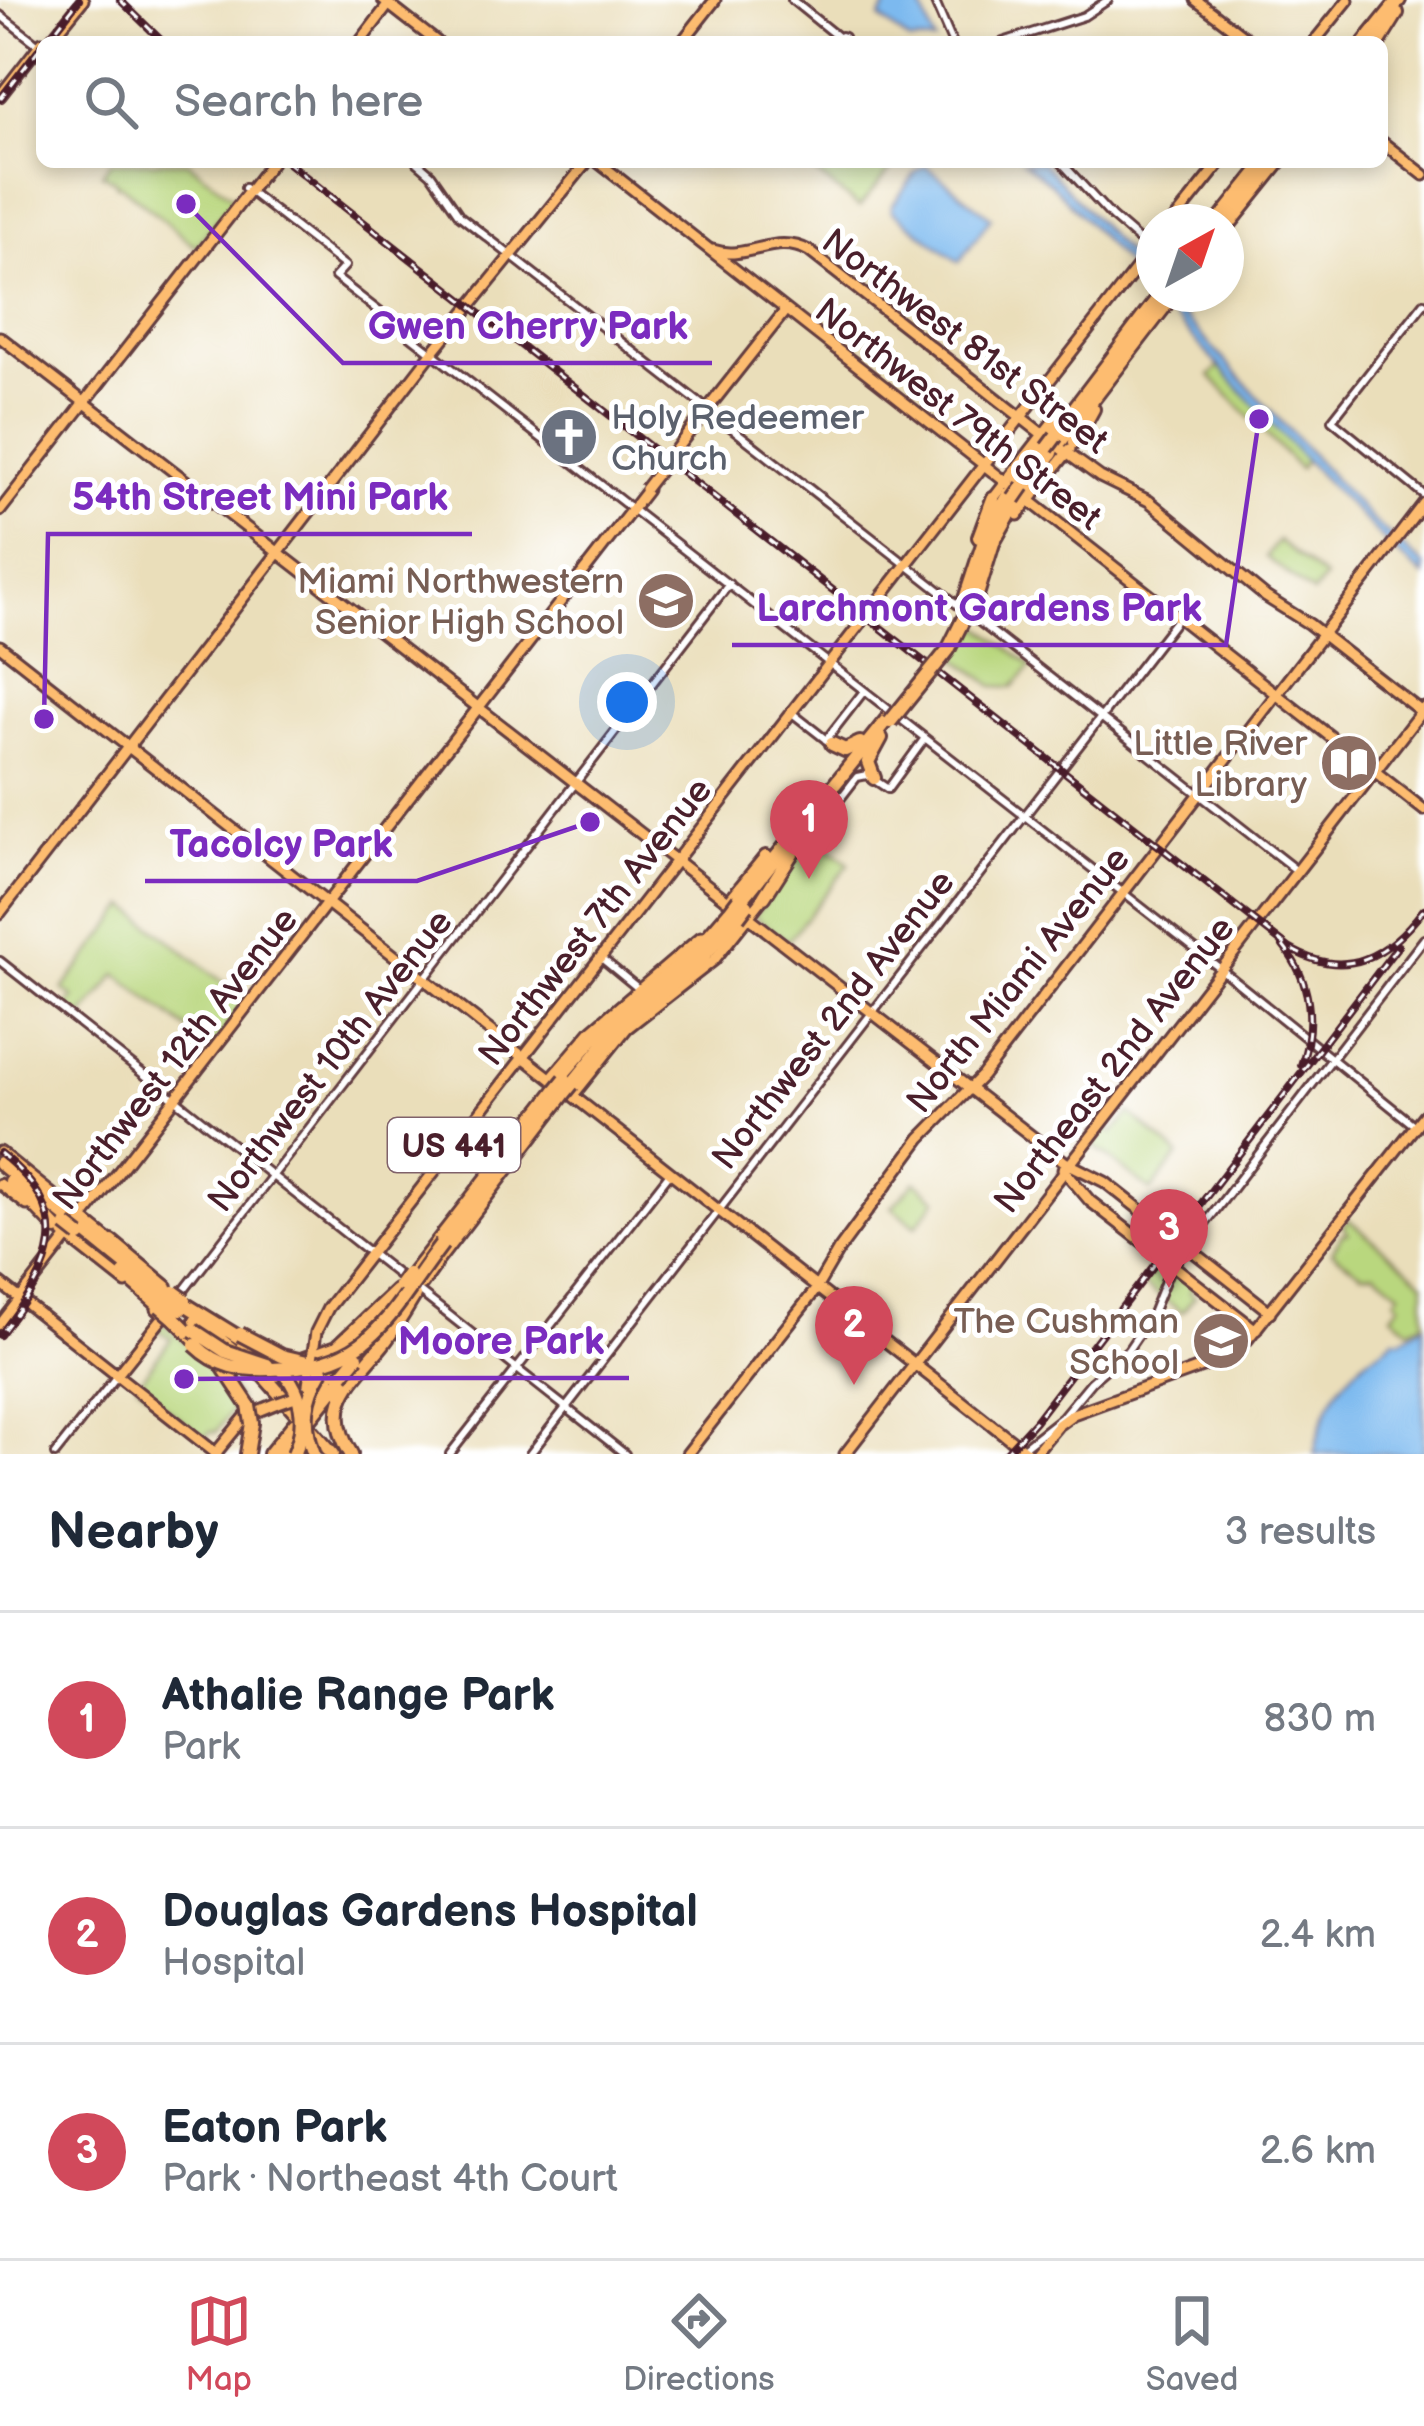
<!DOCTYPE html>
<html lang="en">
<head>
<meta charset="utf-8">
<style>
	body { margin:0; font-family:"Balsamiq Sans",sans-serif; background:#f2f2f3; color:#1f2937 }
	.compass { position:absolute; left:1136px; top:204px; width:108px; height:108px; border-radius:50%; background:#fff; box-shadow:0 6px 18px #0003; rotate:40deg }
	.you { position:absolute; left:627px; top:702px; width:42px; height:42px; margin:-30px; border:9px solid #fff; border-radius:50%; background:#1a73e8; box-shadow:0 0 0 18px #1a73e833 }
	.badge { display:grid; place-items:center; width:78px; height:78px; border-radius:50%; background:#d1495b; color:#fff; font-size:39px; font-weight:700 }
	.pin { position:absolute; translate:-50% -99px; filter:drop-shadow(0 3px 6px #0008) }
	.pin::after { content:''; position:absolute; top:63px; width:42px; height:36px; background:inherit; clip-path:polygon(0 0,100% 0,50% 100%) }
	.list { margin:0; padding:0; list-style:none }
	h2 { display:flex; justify-content:space-between; align-items:center; height:156px; margin:0; padding:0 48px; font-size:51px }
	h2 small { font-size:39px; font-weight:400; color:#747a83 }
	.list li { display:grid; grid-template-columns:78px 1fr auto; gap:36px; align-items:center; box-sizing:border-box; height:216px; padding:0 48px; border-top:3px solid #e0e1e3 }
	.list b { display:block; font-size:45px; white-space:nowrap }
	.list p { margin:0; font-size:39px; white-space:nowrap; color:#747a83 }
	.list em { font-size:39px; font-style:normal; color:#747a83 }
	.icon { flex:none; width:66px; height:66px; fill:none; stroke:currentColor; stroke-width:2; stroke-linecap:round; stroke-linejoin:round }
	.map { position:relative; flex:none; width:1424px; height:1454px; overflow:hidden }
	.search { position:absolute; background:#fff; box-shadow:0 6px 18px #0003; left:36px; right:36px; top:36px; height:132px; display:flex; align-items:center; gap:30px; box-sizing:border-box; padding:0 42px; border-radius:18px; color:#747a83; font-size:45px }
	.sheet { height:804px; background:#fff }
	nav { display:flex; justify-content:space-around; align-items:center; box-sizing:border-box; height:168px; border-top:3px solid #e0e1e3; background:#fff; font-size:33px; color:#747a83 }
	nav a { display:grid; justify-items:center; gap:6px }
	nav .on { color:#d1495b }
	.map>svg:first-child { display:block }
</style>
</head>
<body>
<div class="map">
<svg width="1424" height="1454" viewBox="0 0 1424 1454">
	<rect width="100%" height="100%" fill="#fff"/>
	<filter id="ink" filterUnits="userSpaceOnUse"><feTurbulence type="fractalNoise" baseFrequency=".00833" numOctaves="2"/><feDisplacementMap in="SourceGraphic" scale="24" xChannelSelector="R" yChannelSelector="G"/><feConvolveMatrix kernelMatrix="1 2 1 2 8 2 1 2 1" color-interpolation-filters="sRGB"/></filter>
	<filter id="wash" filterUnits="userSpaceOnUse"><feTurbulence type="fractalNoise" baseFrequency=".004" numOctaves="4" result="noise"/><feDisplacementMap in="SourceGraphic" scale="48" xChannelSelector="R" yChannelSelector="G"/><feGaussianBlur stdDeviation="2.7" result="paint"/><feColorMatrix in="noise" values="0 0 0 0 0 0 0 0 0 0 0 0 0 0 0 0 0 1.4 0 .05"/><feComposite in="paint" operator="in"/></filter>
	<g filter="url(#wash)">
		<rect width="100%" height="100%" fill="#eadeba"/>
		<!-- green -->
		<path fill="#b9d77e" stroke="#827b54" stroke-width="3" d="M111 162H188L234 198 196 247 121 185H116V181L102 174Z
			M801 162H897L859 207Z
			M1219 367 1303 455 1305 460 1299 469 1210 376Z
			M1278 541 1325 578 1313 594 1266 557Z
			M980 626 1032 666 1013 687 993 686 955 657Z
			M814 837 849 864 787 942 754 916Z
			M127 906 248 1002 212 1049 117 974 80 1020 65 1009 74 998 63 989Z
			M1130 1113 1179 1155 1151 1191 1089 1142 1102 1126 1113 1133Z
			M915 1181 937 1199 916 1226 892 1207Z
			M1348 1219 1424 1282V1322L1410 1329 1392 1315 1400 1304 1395 1299 1400 1292 1375 1272 1362 1273 1332 1252 1342 1234 1348 1233 1343 1226Z
			M1162 1258 1195 1284 1189 1292 1195 1297 1182 1312 1142 1284Z
			M162 1322 223 1373 239 1402 215 1433 211 1431 204 1438 137 1384 171 1339 156 1329Z"/>
		<!-- water -->
		<path fill="#7cb9ef" stroke="#636c8d" stroke-width="3" d="M890 0H919L935 42H910L880 18Z
			M1023 162H1042L1154 284V294H1163L1371 519 1424 566V576L1394 551 1305 460 1054 186Z
			M926 166 991 217 959 262 892 211V206L916 172Z
			M1424 1325V1454H1314C1322 1416 1332 1387 1363 1362 1374 1353 1385 1348 1394 1338L1401 1339Z"/>
	</g>
	<g filter="url(#ink)">
		<g fill="none" stroke-linecap="round" stroke-linejoin="round">
			<!-- minor casing -->
			<g stroke="#623c40" stroke-width="12">
				<path id="minor" d="M792 0 839 38
					M934 0 952 42
					M0 15 40 46
					M841 36 844 37 842 41 839 40Z
					M1003 42 1084 16 1108 0
					M417 162 431 174 460 216 802 483
					M1061 162 1112 217 1148 248
					M245 188 345 266 335 277 1218 967 1415 1126
					M1424 303 1332 420 1424 495
					M806 486 1297 871
					M792 713 829 742
					M826 740 864 691
					M800 851 857 777 867 775 888 789 925 738
					M600 957 639 989
					M0 961 625 1454
					M182 1293 729 584
					M55 1454 116 1377
					M450 1454 670 1173
					M530 1454 1178 618
					M1015 1454 1062 1417 1091 1382 1128 1350 1151 1316 1169 1271 1424 939"/>
			</g>
			<!-- major casing -->
			<g stroke="#623c40" stroke-width="15">
				<path id="major" d="M383 0 437 42
					M1196 0 1251 42
					M49 42 83 0
					M360 42 389 4
					M682 42 715 0
					M1314 42 1348 0
					M0 96 42 42
					M1382 142 1424 175
					M598 162 1424 810
					M1173 222 1221 162
					M713 250C747 262 774 232 809 251L1064 451 1100 477 1149 501 1266 597 1309 624 1423 713
					M0 337 1065 1162 1105 1182 1270 1312
					M690 431 785 311
					M993 499 1062 410
					M0 511 272 162
					M1018 515 1070 449
					M0 646 1029 1454
					M0 913 432 353 587 162
					M552 1077 592 1030 701 937
					M574 1094 627 1028 714 960 764 897
					M0 1152 114 1244
					M1063 1169 1090 1201 1256 1330
					M0 1184 27 1205
					M64 1234 126 1283
					M0 1283 217 1454
					M0 1325 647 490
					M313 1352 316 1332 328 1308 1154 246
					M1203 1366 1230 1353 1247 1340 1424 1115
					M117 1375 164 1316 157 1309
					M215 1454 246 1416 278 1403
					M687 1454 814 1292 838 1251 921 1138 982 1076 1424 503
					M845 1454 1424 708
					M1034 1454 1058 1425 1073 1414 1205 1366"/>
			</g>
			<!-- highway casing -->
			<g stroke="#623c40" stroke-width="18">
				<path id="highway" d="M1365 42 1399 0
					M1379 42 1397 13
					M1218 222 1266 162
					M1226 228 1279 162
					M1054 435 1161 294
					M1061 441 1174 294
					M1075 442 1093 409
					M1018 483 1045 447
					M1026 489 1052 453
					M979 537 993 499
					M964 602 986 535 1009 495
					M973 608 993 543 1016 502
					M832 744 845 750 860 743
					M874 778 868 762 881 738
					M764 897 812 822
					M731 900 766 857
					M741 901 888 718
					M561 1076 605 1025 692 955 730 911
					M572 1084 619 1026 691 970 738 917
					M0 1163 70 1220
					M11 1181 57 1229
					M83 1230 168 1299
					M112 1242 166 1287
					M431 1268 563 1095
					M124 1274 160 1306
					M411 1276 556 1090
					M421 1284 433 1267
					M183 1303 248 1343
					M174 1318 205 1349
					M196 1320 263 1375 333 1454
					M243 1344 284 1372
					M301 1360 337 1347 396 1291
					M220 1362 249 1406
					M271 1374 314 1377 352 1366
					M308 1407 329 1380
					M311 1417 348 1371
					M247 1454 252 1423
					M270 1454 295 1423
					M282 1454 300 1431
					M351 1454C320 1404 353 1381 382 1345 394 1330 404 1312 414 1296"/>
			</g>
			<!-- minor -->
			<use href="#minor" stroke="#fff" stroke-width="6"/>
			<!-- major -->
			<use href="#major" stroke="#fdbc6f" stroke-width="9"/>
			<!-- highway -->
			<use href="#highway" stroke="#fdbc6f" stroke-width="12"/>
			<!-- rail casing -->
			<g stroke="#4a1f2b" stroke-width="8">
				<path id="rail" d="M120 0 163 42
					M46 42 79 0
					M0 99 42 45
					M287 162 1289 948C1347 982 1388 956 1424 909
					M1283 946C1311 980 1316 1024 1301 1065
					M0 1153C80 1217 53 1267 0 1335
					M1005 1454 1035 1421 1398 946"/>
			</g>
			<!-- rail -->
			<use href="#rail" stroke="#fff" stroke-width="3" stroke-dasharray="9" stroke-linecap="butt"/>
			<!-- major-bridge casing -->
			<g stroke="#623c40" stroke-width="15" stroke-linecap="butt">
				<path id="major-bridge" d="M645 489 690 431
					M308 1384 313 1352
					M278 1403 295 1397"/>
			</g>
			<!-- highway-bridge casing -->
			<g stroke="#623c40" stroke-width="18" stroke-linecap="butt">
				<path id="highway-bridge" d="M1047 448 1056 436
					M1014 499 1023 486
					M890 722 948 650 970 606
					M730 911 739 899
					M738 917 747 905
					M556 1090 565 1079
					M563 1095 572 1084
					M66 1225 80 1236
					M400 1285 408 1274
					M174 1292 185 1300
					M168 1299 181 1309
					M160 1306 174 1318
					M193 1330 225 1351 267 1365
					M240 1334 282 1356 307 1362
					M195 1345C219 1368 240 1370 272 1369 373 1367 387 1316 442 1244
					M284 1372C304 1397 307 1424 294 1454
					M342 1375 357 1357
					M249 1406 252 1423
					M314 1454C302 1423 305 1398 322 1370"/>
			</g>
			<!-- major-bridge -->
			<use href="#major-bridge" stroke="#fdbc6f" stroke-width="9"/>
			<!-- highway-bridge -->
			<use href="#highway-bridge" stroke="#fdbc6f" stroke-width="12"/>
		</g>
	</g>
	<!-- icons -->
	<defs>
		<g id="church-disc" transform="scale(3)"><circle r="9.5" fill="#6b7280" stroke="#fff"/><path d="M-1.2-6h2.4v3.5h3.3v2.4h-3.3V6h-2.4V-.1h-3.3v-2.4h3.3Z" fill="#fff"/></g>
		<g id="school-disc" transform="scale(3)"><circle r="9.5" fill="#8d6e63" stroke="#fff"/><path d="M0-5L7-2L0 1L-7-2ZM-4 1L0 2.5L4 1V4Q0 6-4 4Z" fill="#fff"/></g>
		<g id="library-disc" transform="scale(3)"><circle r="9.5" fill="#8d6e63" stroke="#fff"/><path d="M-6-4Q-3-5.5-.7-3.5V5Q-3 3-6 4ZM6-4Q3-5.5 .7-3.5V5Q3 3 6 4Z" fill="#fff"/></g>
	</defs>
	<g fill-rule="evenodd">
		<use href="#church-disc" x="569" y="437"/>
		<use href="#school-disc" x="666" y="601"/>
		<use href="#library-disc" x="1349" y="763"/>
		<use href="#school-disc" x="1221" y="1341"/>
	</g>
	<g text-anchor="middle" stroke-width="10" stroke-linejoin="round" paint-order="stroke">
		<!-- shield labels -->
		<rect fill="#fff" stroke="#80626b" stroke-width="3" x="388" y="1118" width="132" height="54" rx="9"/>
		<g font-size="33" font-weight="bold" fill="#4a1f2b">
			<text x="454" y="1157">US 441</text>
		</g>
		<!-- street labels -->
		<g font-size="36" fill="#4a1f2b" stroke="#fff">
			<text transform="translate(966 340) rotate(37)" y="13">Northwest 81st Street</text>
			<text transform="translate(959 413) rotate(38)" y="13">Northwest 79th Street</text>
			<text transform="translate(594 921) rotate(-52)" y="13">Northwest 7th Avenue</text>
			<text transform="translate(1017 979) rotate(-51)" y="13">North Miami Avenue</text>
			<text transform="translate(832 1019) rotate(-52)" y="13">Northwest 2nd Avenue</text>
			<text transform="translate(174 1058) rotate(-52)" y="13">Northwest 12th Avenue</text>
			<text transform="translate(329 1060) rotate(-52)" y="13">Northwest 10th Avenue</text>
			<text transform="translate(1113 1064) rotate(-52)" y="13">Northeast 2nd Avenue</text>
		</g>
		<!-- worship labels -->
		<g font-size="36" fill="#5b616d" stroke="#fff" text-anchor="start">
			<text x="611" y="429">Holy Redeemer<tspan x="611" dy="41">Church</tspan></text>
		</g>
		<!-- education labels -->
		<g font-size="36" fill="#785e54" stroke="#fff" text-anchor="end">
			<text x="624" y="593">Miami Northwestern<tspan x="624" dy="41">Senior High School</tspan></text>
			<text x="1307" y="755">Little River<tspan x="1307" dy="41">Library</tspan></text>
			<text x="1179" y="1333">The Cushman<tspan x="1179" dy="41">School</tspan></text>
		</g>
	</g>
	<!-- callouts -->
	<path fill="none" stroke="#7b2cbf" stroke-width="4.5" d="M186 204L343 363H712M44 719L48 534H472M1259 419L1226 645H732M590 822L417 881H145M184 1379L374 1378H629"/>
	<g fill="#7b2cbf" stroke="#fff" stroke-width="4.5">
		<circle cx="186" cy="204" r="12"/>
		<circle cx="44" cy="719" r="12"/>
		<circle cx="1259" cy="419" r="12"/>
		<circle cx="590" cy="822" r="12"/>
		<circle cx="184" cy="1379" r="12"/>
	</g>
	<g font-size="39" text-anchor="middle" font-weight="bold" fill="#7b2cbf" stroke="#fff" stroke-width="10" stroke-linejoin="round" paint-order="stroke">
		<text x="528" y="339">Gwen Cherry Park</text>
		<text x="260" y="510">54th Street Mini Park</text>
		<text x="979" y="621">Larchmont Gardens Park</text>
		<text x="281" y="857">Tacolcy Park</text>
		<text x="501" y="1354">Moore Park</text>
	</g>
</svg>
<svg class="compass" viewBox="-18 -18 36 36"><path d="M0-13l5 13h-10z" fill="#e53935"/><path d="M0 13l5-13h-10z" fill="#747a83"/></svg>
<div class="you"></div>
<div class="pin badge" style="left:809px;top:879px">1</div>
<div class="pin badge" style="left:854px;top:1385px">2</div>
<div class="pin badge" style="left:1169px;top:1288px">3</div>
<div class="search"><svg class="icon" aria-label="search" viewBox="0 0 24 24"><circle cx="10" cy="10" r="6"/><path d="M15 15l6 6"/></svg>Search here</div>
</div>
<section class="sheet">
<h2>Nearby<small>3 results</small></h2>
<ul class="list">
<li><span class="badge">1</span><div><b>Athalie Range Park</b><p>Park</p></div><em>830 m</em></li>
<li><span class="badge">2</span><div><b>Douglas Gardens Hospital</b><p>Hospital</p></div><em>2.4 km</em></li>
<li><span class="badge">3</span><div><b>Eaton Park</b><p>Park · Northeast 4th Court</p></div><em>2.6 km</em></li>
</ul>
</section>
<nav>
<a class="on"><svg class="icon" aria-label="map" viewBox="0 0 24 24"><path d="M3 6l6-2 6 2 6-2v14l-6 2-6-2-6 2zM9 4v14M15 6v14"/></svg>Map</a>
<a><svg class="icon" aria-label="directions" viewBox="0 0 24 24"><path d="M12 3l9 9-9 9-9-9zM9 14v-3h6M13 9l2 2-2 2"/></svg>Directions</a>
<a><svg class="icon" aria-label="saved" viewBox="0 0 24 24"><path d="M7 4h10v16l-5-4-5 4z"/></svg>Saved</a>
</nav>
</body>
</html>
